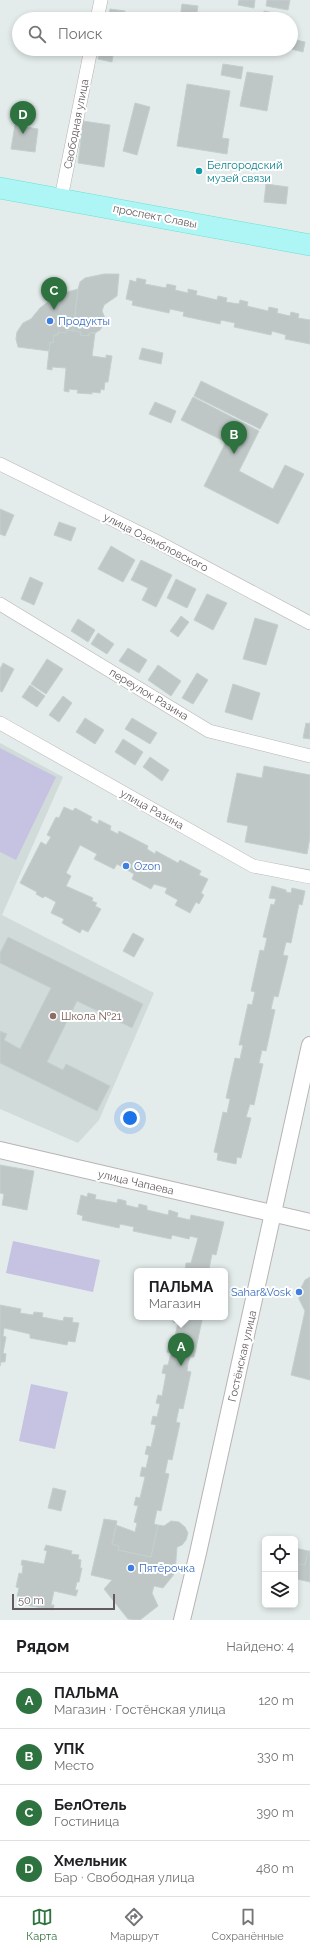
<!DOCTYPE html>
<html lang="ru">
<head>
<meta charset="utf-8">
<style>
	body { margin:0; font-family:Raleway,sans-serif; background:#f6f6f6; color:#202124 }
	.controls { position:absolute; right:12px; bottom:12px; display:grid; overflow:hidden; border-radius:6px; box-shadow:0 2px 6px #0003 }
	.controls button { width:36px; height:36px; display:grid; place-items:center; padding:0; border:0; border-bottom:1px solid #e0e0e0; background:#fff; color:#202124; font:20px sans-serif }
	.scale { position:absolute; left:12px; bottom:10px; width:103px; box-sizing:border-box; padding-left:4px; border:2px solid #625b5d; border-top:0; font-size:11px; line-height:14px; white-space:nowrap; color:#625b5d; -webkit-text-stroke:3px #fff; paint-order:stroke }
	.you { position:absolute; left:130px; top:1118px; width:14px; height:14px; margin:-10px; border:3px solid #fff; border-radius:50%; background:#1a73e8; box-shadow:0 0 0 6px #1a73e833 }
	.badge { display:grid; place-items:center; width:26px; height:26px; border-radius:50%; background:#2e723f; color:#fff; font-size:13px; font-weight:700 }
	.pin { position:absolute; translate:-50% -33px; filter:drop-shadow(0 1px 2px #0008) }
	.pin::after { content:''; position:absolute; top:21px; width:14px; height:12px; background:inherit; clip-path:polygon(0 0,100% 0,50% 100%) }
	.popup { position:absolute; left:134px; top:1268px; width:94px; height:52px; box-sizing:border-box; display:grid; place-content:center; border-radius:6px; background:#fff; filter:drop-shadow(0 1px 3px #0005); font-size:13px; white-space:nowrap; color:#757577 }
	.popup b { font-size:15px; color:#202124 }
	.popup::after { content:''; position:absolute; left:50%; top:100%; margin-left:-8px; border:8px solid transparent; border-top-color:#fff }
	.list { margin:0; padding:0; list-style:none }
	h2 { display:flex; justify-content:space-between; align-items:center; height:52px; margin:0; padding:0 16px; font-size:17px }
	h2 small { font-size:13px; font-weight:400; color:#757577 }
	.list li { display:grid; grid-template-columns:26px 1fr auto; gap:12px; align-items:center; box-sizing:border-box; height:56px; padding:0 16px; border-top:1px solid #e0e0e0 }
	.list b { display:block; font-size:15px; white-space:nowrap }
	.list p { margin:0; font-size:13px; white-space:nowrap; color:#757577 }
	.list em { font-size:13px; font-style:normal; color:#757577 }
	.icon { flex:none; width:22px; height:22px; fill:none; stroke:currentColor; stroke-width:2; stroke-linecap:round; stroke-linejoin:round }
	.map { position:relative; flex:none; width:310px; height:1620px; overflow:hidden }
	.search { position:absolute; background:#fff; box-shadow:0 2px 6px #0003; left:12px; right:12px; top:12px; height:44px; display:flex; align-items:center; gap:10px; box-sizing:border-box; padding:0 14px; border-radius:22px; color:#757577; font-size:15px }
	.sheet { height:276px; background:#fff }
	nav { display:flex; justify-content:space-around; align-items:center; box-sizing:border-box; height:56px; border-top:1px solid #e0e0e0; background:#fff; font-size:11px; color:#757577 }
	nav a { display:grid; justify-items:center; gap:2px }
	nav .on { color:#2e723f }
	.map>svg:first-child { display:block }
</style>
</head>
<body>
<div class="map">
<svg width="310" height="1620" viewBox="0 0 310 1620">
	<rect width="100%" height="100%" fill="#e3eceb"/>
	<!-- education -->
	<path fill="#d1dcda" d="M0 743 63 777 2 915 154 993 99 1120 78 1143 0 1109Z"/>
	<!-- green -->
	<path fill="#c6c2e1" d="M0 748 56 777 16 860 0 852Z
		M13 1241 100 1260 93 1292 6 1273Z
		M31 1384 68 1392 55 1449 19 1441Z"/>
	<!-- building -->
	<path fill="#bfc7c6" stroke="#c2d0ce" d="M239 0H255L254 8 238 5Z
		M267 0H290L288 10 266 6Z
		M182 4 198 6 196 19H180Z
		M110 9 125 11 124 19H108Z
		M264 11 274 13 273 19H263Z
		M292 39 305 42 303 52 291 49Z
		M100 49H114L112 62 98 59Z
		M157 49H183L182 55Z
		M223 64 243 67 241 79 221 75Z
		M247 72 273 76 267 111 240 106Z
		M187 84 230 91 222 138 229 139 227 154 177 146Z
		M135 103 150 107 137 155 123 151Z
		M83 121 110 125 104 167 78 163Z
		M15 125 38 129 35 152 11 149Z
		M266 184 288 187 286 204 264 202Z
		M104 274H119L117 296 104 305 102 311 105 318 104 324 100 330 95 333H89V336L80 335 81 332 73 331 78 289 80 282 85 278Z
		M137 278 146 280 145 284 166 288 167 284 176 286 175 290 188 293V289L197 291 196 295 217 300 218 296 227 298 226 302 239 304 240 300 248 302 247 306 268 311 269 307 278 309 277 313 290 316 291 312 299 314 298 318 310 320V344L285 339 286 335 272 331 271 335 234 327 235 323 221 320 220 324 183 316 184 312 170 309 169 313 132 305 133 301 126 299 130 280 136 282Z
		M78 289 73 331 67 330 66 333 58 332V335H54L53 343 50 342 49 351 18 347 16 339 17 332 23 323 31 319 40 308 57 295Z
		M67 330 81 332 80 335 89 336V333H95L92 356 106 358V355L112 356 108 382H105L104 390 101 389 100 393 92 392V394L77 393 78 390 69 389V392L64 391 66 368 52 367V370L47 369 50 342 53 343 54 335H58V332L66 333Z
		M142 348 163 353 161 364 139 359Z
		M201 381 268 414 260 429 194 396Z
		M193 397 259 431 239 471 273 489 285 465 304 474 278 524 204 486 226 442 181 420Z
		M155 402 176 411 171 423 149 414Z
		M0 509 14 515 5 536 0 534Z
		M59 522 76 528 71 541 54 535Z
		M111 546 135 560 123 582 98 569Z
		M141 560 172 575 156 607 142 600 148 588 131 580Z
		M30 577 43 583 34 605 21 599Z
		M176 579 196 589 187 608 167 598Z
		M207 594 227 603 213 630 194 620Z
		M181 616 189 622 178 637 170 631Z
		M255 618 278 625 266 665 243 659Z
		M78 619 95 630 88 642 71 631Z
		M98 633 114 644 107 654 91 644Z
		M128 648 147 660 139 673 119 661Z
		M47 659 63 669 46 694 31 684Z
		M3 663 14 669 2 692 0 691V669Z
		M158 665 181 681 171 696 148 680Z
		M197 673 208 680 193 704 182 698Z
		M233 684 260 693 252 720 225 712Z
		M30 685 45 696 37 707 22 697Z
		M63 696 72 703 59 722 49 715Z
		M85 718 104 730 95 744 76 732Z
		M132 718 157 733 150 744 125 729Z
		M310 722V739L303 738 306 723 310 724Z
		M123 739 143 752 135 765 115 752Z
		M150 757 169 770 162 781 143 767Z
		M264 766 310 775V837L307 854 245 842 248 826 227 822 237 773 262 778Z
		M64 807 73 811 75 808 92 817 90 820 98 824 99 820 111 826 110 830 118 834 119 831 148 846 147 849 155 854 156 851 178 863 180 860 201 871 199 875 208 879 201 893 204 895 199 904 196 902 190 913 175 905 178 900 165 893 167 888 154 884 151 889 132 879 134 874 117 864 114 869 94 859 97 854 80 845 66 873 71 876 66 886 93 898 92 901 97 903 95 906 101 909 88 932 82 929 80 933 62 923 64 919 51 913 56 902 45 896 43 898 36 894 37 892 20 883 41 842 46 845 51 837 47 835 56 817 59 818Z
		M272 886 286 890V892L291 893 292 888 305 891 302 905 299 904 291 943 286 942 283 955 288 956 278 997 274 996 271 1009 275 1010 266 1051 262 1050 259 1063 263 1064 254 1105 250 1104 246 1117 251 1118 241 1158 237 1157 236 1164 217 1160 218 1153 214 1152 223 1112 227 1113 230 1099 226 1098 235 1058 240 1059 243 1045H239L248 1004 252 1005 255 992 251 991 260 950 264 951 267 938 263 937 271 904 274 905 276 899 269 898Z
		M133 933 144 939 134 957 123 951Z
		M8 937 143 1004 132 1028 77 1001 47 1062 63 1070 66 1064 110 1086 97 1111 0 1063V1031L7 1034 4 1040 20 1049 51 988 0 963V953Z
		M0 1165 34 1171 27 1210 2 1205 4 1194 0 1193Z
		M88 1193 96 1195 95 1199 117 1203 118 1199 126 1201V1205L138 1208 139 1204 147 1206V1210L168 1215 169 1210 178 1213 177 1217 190 1220 191 1215 224 1222 216 1255 212 1254 209 1269H213V1271H185L186 1263H191L198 1238 190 1236 189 1239 172 1235 171 1239 133 1231 134 1227 120 1224 119 1228 82 1220 83 1216 77 1214 81 1195 87 1197Z
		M310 1277V1380L291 1375 305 1311 299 1299V1292L305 1280Z
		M0 1305 21 1309 20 1313 33 1315 34 1312 43 1313 42 1317 63 1321 64 1317 73 1318 72 1322 79 1323 75 1342 68 1341 67 1345 30 1338V1334L4 1328 3 1336 6 1337 3 1353 6 1354 5 1362H1L0 1366Z
		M175 1317H199L198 1320H202L194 1357H190L188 1363 187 1371 191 1372 183 1409 179 1408 176 1422 180 1423 172 1460 168 1459 165 1473 169 1474 161 1511 157 1510 154 1524 158 1525 151 1557 118 1550 119 1546 112 1544 116 1525 135 1532 137 1523 134 1522 138 1506 134 1505 136 1497 140 1498 145 1477 140 1476 142 1467 146 1468 149 1455 145 1454 147 1446 151 1447 156 1425 151 1424 153 1416 157 1417 160 1404 156 1403 158 1395 162 1396 166 1374 162 1373 164 1365H168L171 1353 167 1352 169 1344 173 1345 178 1323 173 1322Z
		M53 1488 66 1491 61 1511 48 1508Z
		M104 1519 117 1521 112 1544 119 1546 118 1550 151 1557 158 1525 164 1526 171 1521 179 1522 185 1527 188 1533 186 1540 182 1545 177 1547 175 1573 163 1588 154 1586 152 1593 158 1606 140 1620 128 1619 104 1589 112 1580 91 1575Z
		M46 1545 72 1551 71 1554 79 1555 78 1559 81 1560 80 1568H82L79 1582H77L75 1590H78L76 1596 54 1591 51 1605H54L53 1610 26 1605 27 1602 19 1600 20 1597 17 1596 19 1588 16 1587 19 1573 22 1574 23 1565H21L22 1560 44 1564 47 1551 44 1550Z
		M295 1548 308 1551 305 1565 299 1564 295 1589Z
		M308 1551H310V1582L297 1579 299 1564 305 1565Z"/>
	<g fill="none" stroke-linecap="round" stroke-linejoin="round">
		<!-- minor casing -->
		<g stroke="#b9b3b4" stroke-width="14">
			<path id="minor" d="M97 19 101 0
				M61 198 91 49
				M0 464 154 540 310 623
				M0 604 209 731 310 756
				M0 723 253 866 310 877"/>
		</g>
		<!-- tertiary casing -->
		<g stroke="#b9b3b4" stroke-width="18">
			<path id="tertiary" d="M0 1150 310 1222
				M182 1620 198 1553 310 1045"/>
		</g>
		<!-- primary casing -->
		<g stroke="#66e2d1" stroke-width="22">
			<path id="primary" d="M0 188 310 245"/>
		</g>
		<!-- minor -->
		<use href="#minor" stroke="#fff" stroke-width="13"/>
		<!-- tertiary -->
		<use href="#tertiary" stroke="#fff" stroke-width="16"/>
		<!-- primary -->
		<use href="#primary" stroke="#aef6f5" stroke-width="21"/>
	</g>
	<!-- markers -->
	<circle fill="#0f9aa8" stroke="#fff" stroke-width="1.5" cx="199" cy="171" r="4"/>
	<g fill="#3f7fe0" stroke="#fff" stroke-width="1.5">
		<circle cx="50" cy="321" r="4"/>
		<circle cx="126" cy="866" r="4"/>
		<circle cx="299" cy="1292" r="4"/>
		<circle cx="131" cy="1568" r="4"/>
	</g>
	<circle fill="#8d6e63" stroke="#fff" stroke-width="1.5" cx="53" cy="1016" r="4"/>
	<g text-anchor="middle" stroke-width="4" stroke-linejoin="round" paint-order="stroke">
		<!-- street labels -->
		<g font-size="11" fill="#625b5d" stroke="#fff">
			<text transform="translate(76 124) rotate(-79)" y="4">Свободная улица</text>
			<text transform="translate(155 216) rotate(11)" y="4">проспект Славы</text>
			<text transform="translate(156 542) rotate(27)" y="4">улица Озембловского</text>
			<text transform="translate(149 694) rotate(31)" y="4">переулок Разина</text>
			<text transform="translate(152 809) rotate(29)" y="4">улица Разина</text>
			<text transform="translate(136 1182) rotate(13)" y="4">улица Чапаева</text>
			<text transform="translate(242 1356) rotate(-77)" y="4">Гостёнская улица</text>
		</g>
		<!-- culture labels -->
		<g font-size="11" fill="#0d838f" stroke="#fff" text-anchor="start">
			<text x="207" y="169">Белгородский<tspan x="207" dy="13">музей связи</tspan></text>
		</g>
		<!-- shop labels -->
		<g font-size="11" fill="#366cbe" stroke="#fff" text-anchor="start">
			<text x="58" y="325">Продукты</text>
			<text x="134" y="870">Ozon</text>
			<text x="291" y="1296" text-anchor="end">Sahar&amp;Vosk</text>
			<text x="139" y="1572">Пятёрочка</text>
		</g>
		<!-- education labels -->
		<g font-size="11" fill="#785e54" stroke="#fff" text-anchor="start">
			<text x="61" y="1020">Школа №21</text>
		</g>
	</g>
</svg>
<div class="controls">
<button><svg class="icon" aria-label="locate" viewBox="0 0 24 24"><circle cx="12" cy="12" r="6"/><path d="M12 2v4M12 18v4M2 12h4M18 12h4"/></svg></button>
<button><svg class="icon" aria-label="layers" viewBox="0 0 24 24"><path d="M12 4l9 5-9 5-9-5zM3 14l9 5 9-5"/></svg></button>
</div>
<div class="scale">50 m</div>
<div class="you"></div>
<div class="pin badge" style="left:181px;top:1366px">A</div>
<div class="popup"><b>ПАЛЬМА</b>Магазин</div>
<div class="pin badge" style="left:234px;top:454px">B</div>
<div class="pin badge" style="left:54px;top:310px">C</div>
<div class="pin badge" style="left:23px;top:134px">D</div>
<div class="search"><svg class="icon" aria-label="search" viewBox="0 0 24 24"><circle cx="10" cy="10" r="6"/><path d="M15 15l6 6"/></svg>Поиск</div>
</div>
<section class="sheet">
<h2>Рядом<small>Найдено: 4</small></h2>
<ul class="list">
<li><span class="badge">A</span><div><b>ПАЛЬМА</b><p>Магазин · Гостёнская улица</p></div><em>120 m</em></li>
<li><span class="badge">B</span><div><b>УПК</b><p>Место</p></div><em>330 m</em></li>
<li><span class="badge">C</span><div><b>БелОтель</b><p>Гостиница</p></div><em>390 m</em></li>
<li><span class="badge">D</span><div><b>Хмельник</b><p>Бар · Свободная улица</p></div><em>480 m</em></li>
</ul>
</section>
<nav>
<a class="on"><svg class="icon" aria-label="map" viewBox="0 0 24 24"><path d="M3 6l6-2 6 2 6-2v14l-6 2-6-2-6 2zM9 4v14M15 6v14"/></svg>Карта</a>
<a><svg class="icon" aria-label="directions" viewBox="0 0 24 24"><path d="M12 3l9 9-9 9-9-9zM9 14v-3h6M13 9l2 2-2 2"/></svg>Маршрут</a>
<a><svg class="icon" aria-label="saved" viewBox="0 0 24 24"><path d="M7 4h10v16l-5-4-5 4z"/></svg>Сохранённые</a>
</nav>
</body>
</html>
